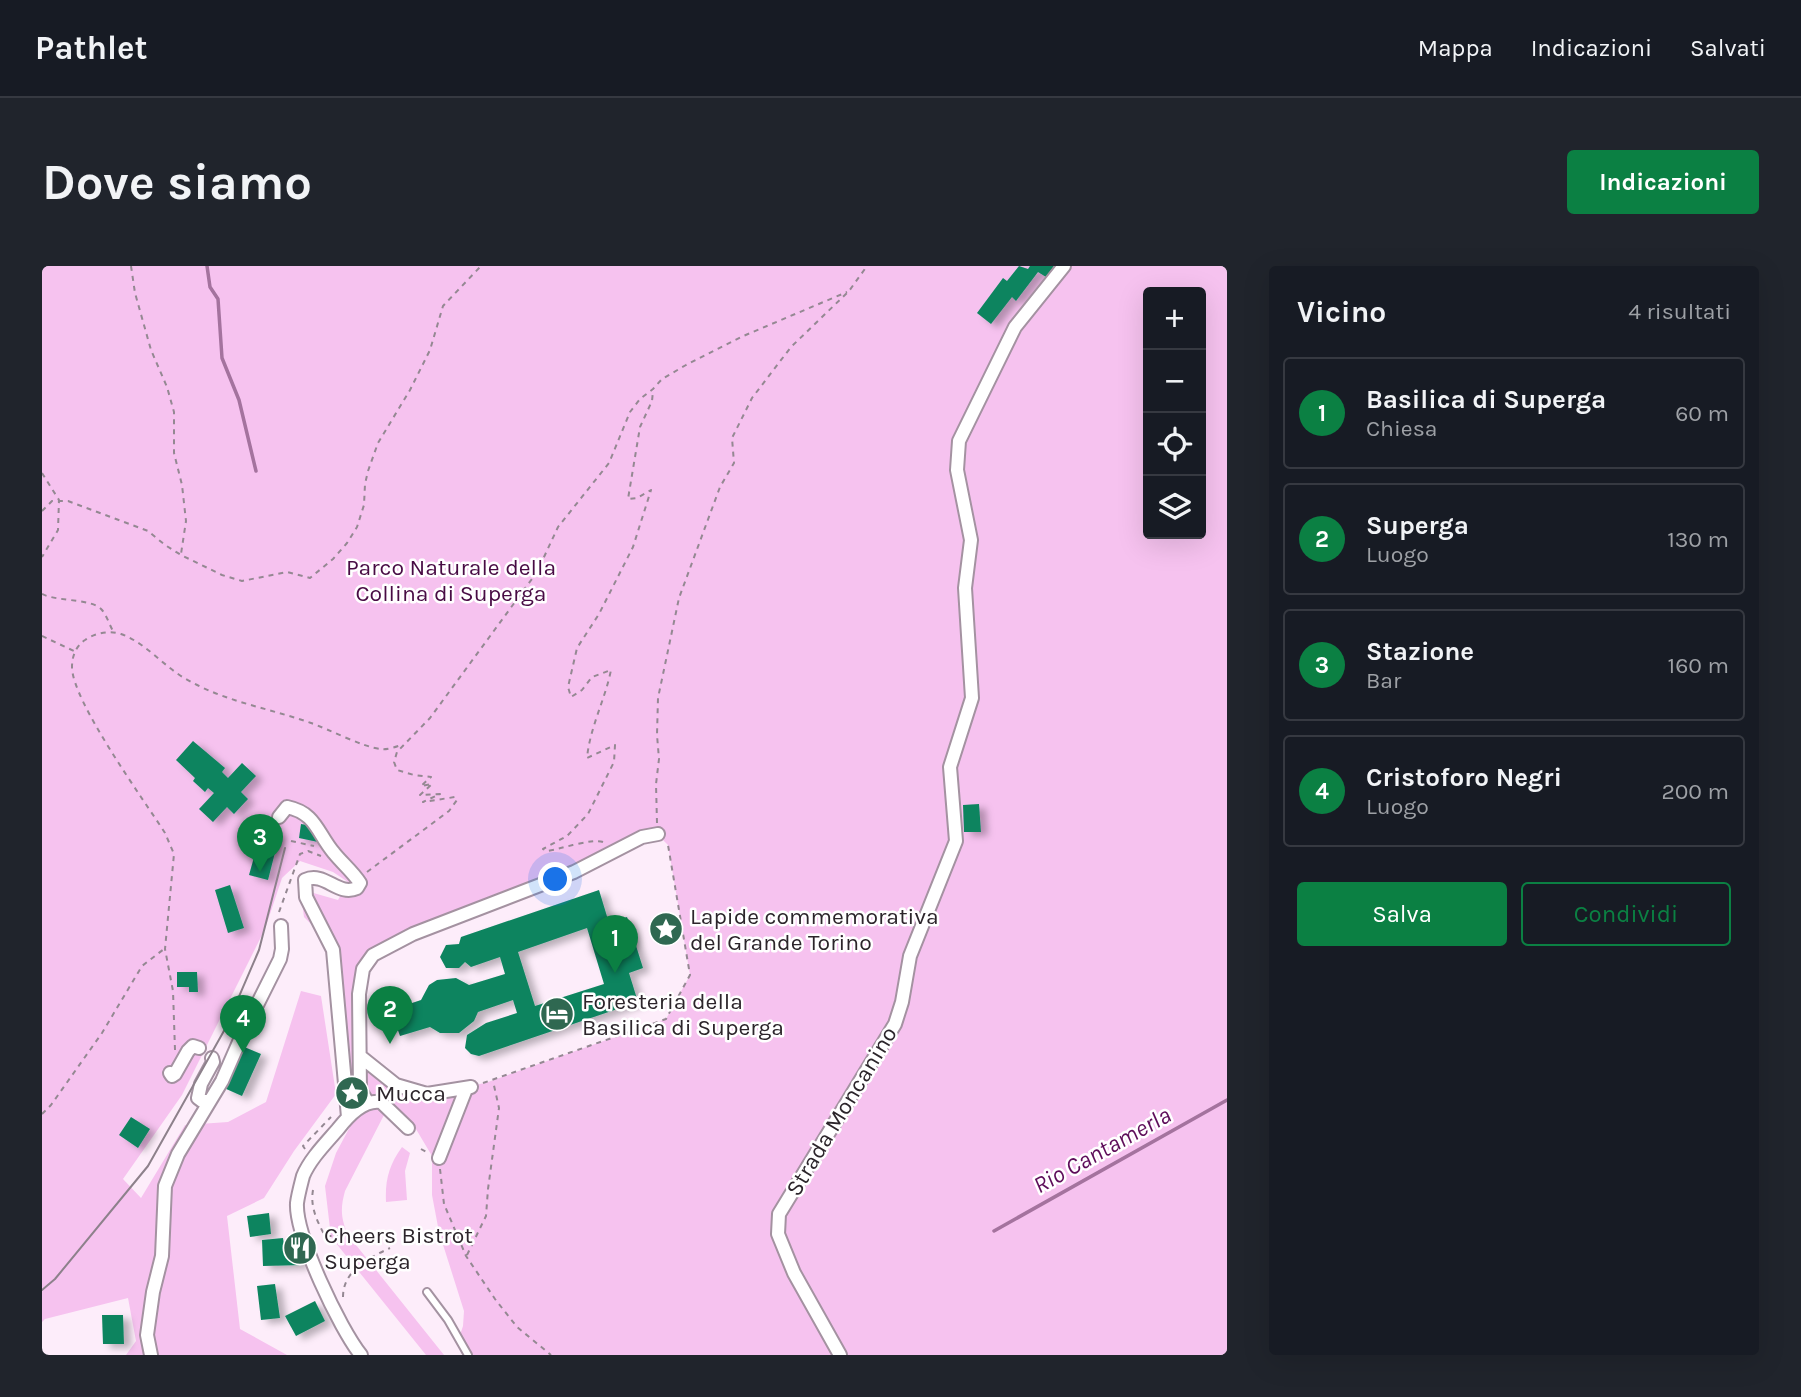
<!DOCTYPE html>
<html lang="it">
<head>
<meta charset="utf-8">
<style>
	body { margin:0; font-family:Karla,sans-serif; background:#20242c; color:#f1f3f6 }
	.controls { position:absolute; right:21px; top:21px; display:grid; overflow:hidden; border-radius:7px; box-shadow:0 7px 28px #0002 }
	.controls button { width:63px; height:63px; display:grid; place-items:center; padding:0; border:0; border-bottom:2px solid #363941; background:#171b24; color:#f1f3f6; font:35px sans-serif }
	.you { position:absolute; left:514px; top:614px; width:24px; height:24px; margin:-18px; border:5px solid #fff; border-radius:50%; background:#1a73e8; box-shadow:0 0 0 10px #1a73e833 }
	.badge { display:grid; place-items:center; width:46px; height:46px; border-radius:50%; background:#0b8043; color:#fff; font-size:23px; font-weight:700 }
	.pin { position:absolute; translate:-50% -58px; filter:drop-shadow(0 2px 4px #0008) }
	.pin::after { content:''; position:absolute; top:37px; width:24px; height:21px; background:inherit; clip-path:polygon(0 0,100% 0,50% 100%) }
	.list { margin:0; padding:0; list-style:none }
	h2 { display:flex; justify-content:space-between; align-items:center; height:91px; margin:0; padding:0 28px; font-size:30px }
	h2 small { font-size:23px; font-weight:400; color:#9ea1a6 }
	.list li { display:grid; grid-template-columns:46px 1fr auto; gap:21px; align-items:center; box-sizing:border-box; height:112px; margin:0 14px 14px; padding:0 14px; border:2px solid #363941; border-radius:7px }
	.list b { display:block; font-size:26px; white-space:nowrap }
	.list p { margin:0; font-size:23px; white-space:nowrap; color:#9ea1a6 }
	.list em { font-size:23px; font-style:normal; color:#9ea1a6 }
	.actions { display:flex; gap:14px; padding:21px 28px }
	.actions a { flex:1; padding:16px 0; border:2px solid #0b8043; border-radius:7px; text-align:center; font-size:24px; color:#0b8043 }
	.actions .main { background:#0b8043; color:#fff }
	.icon { flex:none; width:38px; height:38px; fill:none; stroke:currentColor; stroke-width:2; stroke-linecap:round; stroke-linejoin:round }
	.map { position:relative; flex:none; width:1185px; height:1089px; overflow:hidden; border-radius:7px }
	header { display:flex; align-items:center; gap:42px; box-sizing:border-box; height:98px; padding:0 35px; background:#171b24; border-bottom:2px solid #363941 }
	header strong { font-size:33px }
	nav { display:flex; gap:38px; margin-inline-start:auto; font-size:24px }
	.intro { display:flex; align-items:center; justify-content:space-between; box-sizing:border-box; height:168px; padding:0 42px }
	h1 { margin:0; font-size:49px }
	.button { padding:18px 32px; border-radius:7px; background:#0b8043; color:#fff; font-size:24px; font-weight:700 }
	main { display:flex; gap:42px; padding:0 42px }
	aside { flex:1; background:#171b24; border-radius:7px; box-shadow:0 7px 28px #0002 }
	.map>svg:first-child { display:block }
</style>
</head>
<body>
<header>
<strong>Pathlet</strong>
<nav><a>Mappa</a><a>Indicazioni</a><a>Salvati</a></nav>
</header>
<div class="intro"><h1>Dove siamo</h1><a class="button">Indicazioni</a></div>
<main>
<div class="map">
<svg width="1185" height="1089" viewBox="0 0 1185 1089">
	<defs>
		<filter id="shadow"><feDropShadow dx="7" dy="4" stdDeviation="3.5" flood-color="#0004"/></filter>
	</defs>
	<rect width="100%" height="100%" fill="#fdedfa"/>
	<!-- green -->
	<path fill="#f6c2ef" fill-rule="evenodd" d="M0 0H1185V1089H427L416 1075 421 1060 422 1045 397 966 390 929V890L368 853 352 846 342 849 303 925C298 943 299 953 306 969L402 1089H384L289 971 283 920 294 887 310 857 314 834 284 673 262 651 259 628 268 626 296 634 306 616 291 606 258 595 240 612 223 663 140 829 81 913 99 932 143 859 186 856 224 836 259 725 279 730 294 828 252 885 222 932 185 950 198 1063 245 1089H84L94 1075 86 1032 3 1053 0 1056ZM1106 26H1159V268H1106ZM616 569 626 579 648 709 624 753 443 817 385 828 354 819 319 791 317 728 331 689Z
		M360 881 368 887 363 905 365 934 344 936C343 914 347 899 360 881Z"/>
	<g fill="none" stroke-linecap="round" stroke-linejoin="round">
		<!-- stream -->
		<path stroke="#a4739e" stroke-width="3.5" d="M165 0 168 21 176 33 180 92 197 134 214 205
			M952 965 1185 834"/>
	</g>
	<!-- building -->
	<path fill="#0b845f" fill-rule="evenodd" filter="url(#shadow)" d="M977 0 986 3 988 0H1012L1004 11 996 6 974 35 970 31 949 58 935 47 961 12 965 15Z
		M151 475 183 502 180 506 186 512 200 497 214 510 199 526 206 533 192 548 185 541 171 556 157 543 172 527 166 522 163 526 151 515 153 512 134 494Z
		M937 538 939 566H922L921 539Z
		M259 558 271 560 277 570 276 576 257 572Z
		M220 563 238 567 226 614 207 609Z
		M188 619 202 662 186 667 173 624Z
		M557 624 567 657 585 651 601 702 587 707 596 736 437 790 429 788 423 782 425 769 444 757 475 747 471 734 436 746 432 755 417 767H398L388 761 358 770 349 744 379 734 387 719 395 714 414 712 427 719 463 708 458 691 429 701 423 696 417 702H404L398 691 404 679 417 678 419 671ZM545 662 562 718 493 740 476 686Z
		M135 706H155L156 726H147V721H135Z
		M200 780 219 788 200 830 182 822Z
		M89 851 108 863 96 882 77 869Z
		M227 947 229 968 208 971 205 950Z
		M241 972 242 979 254 978 260 999 221 1000 220 974Z
		M233 1018 238 1052 219 1054 215 1020Z
		M273 1035 283 1055 254 1070 243 1050Z
		M60 1049H81L82 1078H61Z"/>
	<g fill="none" stroke-linecap="round" stroke-linejoin="round">
		<!-- lane casing -->
		<g stroke="#a492a1" stroke-width="10">
			<path id="lane" d="M385 1026 406 1054 426 1089"/>
		</g>
		<!-- street casing -->
		<g stroke="#a492a1" stroke-width="16">
			<path id="street" d="M237 551 245 541C274 547 275 567 292 587 300 597 311 606 318 617L315 622C296 631 283 605 263 614L264 631 291 684 306 851
				M319 791 354 819 385 828 429 821
				M128 807 130 810 133 808 146 785 151 780 157 782
				M168 835H160L156 832 159 818 171 796 170 792
				M326 837 318 824 317 728 321 703 331 689 371 668 532 606 600 571 616 568
				M397 892 424 823
				M109 1089 105 1069 111 1026 120 990 123 920 136 888 180 815 201 767 238 693 240 683 239 660
				M319 1089C298 1063 253 969 255 937 256 929 259 918 261 910 268 893 284 877 296 863 306 850 322 833 339 836L366 862
				M798 1089 752 1007 736 968 737 948 853 758 860 736 868 690 914 575 908 501 930 432 923 322 929 274 915 204 917 175 973 61 1022 0"/>
		</g>
		<!-- path -->
		<path stroke="#948892" stroke-width="2" stroke-dasharray="5 5" stroke-linecap="butt" d="M89 0 93 27 109 84 125 121 132 146V187L140 219 144 255 139 288
			M0 207 17 234 16 264 0 291
			M0 245 10 235H26L106 265 123 279 139 289 180 309 200 315 245 306 268 312 291 293 305 277 315 261 322 239 323 218 326 205 336 177 368 124 388 84 401 40 439 0
			M0 328C16 336 50 332 60 344 65 350 67 358 71 365
			M0 370 32 385
			M615 557 614 518 617 493 615 469 616 432 637 332 678 221 692 197 690 172 710 132 749 81 807 25 825 0
			M249 575 272 580
			M561 576C550 572 519 583 505 585L501 583 525 570 546 548 572 496 573 479 545 492C548 461 563 434 569 404L550 411 540 424 529 431 526 421 535 382 557 348 591 281 609 224 595 232 586 233 598 161 610 135 611 125
			M325 606 407 545 415 534 413 531 381 536 398 528 378 529 390 518 379 520 389 511 372 509 355 504 352 496 355 486 388 452 495 306 516 261 567 197 588 146 598 133 611 123 620 113 644 99 699 71 805 26
			M237 646 258 588 266 585 279 590
			M133 784 131 725 123 683 132 588 123 567C102 534 30 435 30 401 30 390 34 380 43 374 53 367 67 364 79 368 104 377 121 400 144 413 183 436 227 442 269 457 286 463 323 482 339 483 345 484 353 481 359 479
			M441 817 624 753 648 709 626 579 624 576
			M0 848 9 839 60 767 100 700 122 683
			M263 883 261 880 289 851
			M379 883 386 887
			M398 903 402 938 424 990 453 1033 475 1061 509 1089
			M271 924C268 941 275 955 283 970L341 969
			M425 989 444 950 446 923 457 842 451 815
			M301 1031C301 1004 327 992 348 982"/>
		<!-- lane -->
		<use href="#lane" stroke="#fff" stroke-width="6"/>
		<!-- street -->
		<use href="#street" stroke="#fff" stroke-width="12"/>
		<!-- tram -->
		<path stroke="#8d818b" stroke-width="2" d="M0 1024 13 1013 106 900 183 763 217 684 243 582"/>
	</g>
	<!-- icons -->
	<defs>
		<g id="sight-disc" transform="scale(1.75)"><circle r="9.5" fill="#2f6851" stroke="#fff"/><path d="M0-6L1.8-2.2L6-1.7L2.9 1.2L3.7 5.4L0 3.3L-3.7 5.4L-2.9 1.2L-6-1.7L-1.8-2.2Z" fill="#fff"/></g>
		<g id="hotel-disc" transform="scale(1.75)"><circle r="9.5" fill="#2f6851" stroke="#fff"/><path d="M-6-4.5h1.5V1H6V5H4.5V3h-9V5H-6ZM-4 0a1.8 1.8 0 1 1 3.6 0ZM.5 0V-2.5h3Q6-2.5 6 0Z" fill="#fff"/></g>
		<g id="restaurant-disc" transform="scale(1.75)"><circle r="9.5" fill="#2f6851" stroke="#fff"/><path d="M-5-6h1v4h1v-4h1v4h1v-4h1v5L-1.5 .5V6h-2V.5L-5-1ZM5-6V6H3V1.5H1.5Q1.5-4 5-6Z" fill="#fff"/></g>
	</defs>
	<g fill-rule="evenodd">
		<use href="#sight-disc" x="624" y="663"/>
		<use href="#hotel-disc" x="515" y="748"/>
		<use href="#sight-disc" x="310" y="827"/>
		<use href="#restaurant-disc" x="258" y="982"/>
	</g>
	<g text-anchor="middle" stroke-width="5" stroke-linejoin="round" paint-order="stroke">
		<!-- park labels -->
		<g font-size="23" fill="#480b44" stroke="#fff">
			<text x="409" y="309">Parco Naturale della<tspan x="409" dy="26">Collina di Superga</tspan></text>
		</g>
		<!-- poi labels -->
		<g font-size="23" fill="#2c252b" stroke="#fff" text-anchor="start">
			<text x="648" y="658">Lapide commemorativa<tspan x="648" dy="26">del Grande Torino</tspan></text>
			<text x="540" y="743">Foresteria della<tspan x="540" dy="26">Basilica di Superga</tspan></text>
			<text x="334" y="835">Mucca</text>
			<text x="282" y="977">Cheers Bistrot<tspan x="282" dy="26">Superga</tspan></text>
		</g>
		<!-- street labels -->
		<g font-size="23" fill="#2c252b" stroke="#fff">
			<text transform="translate(799 845) rotate(-59)" y="8">Strada Moncanino</text>
		</g>
		<!-- water labels -->
		<g font-size="24" font-style="italic" fill="#5e0d5a" stroke="#fff">
			<text transform="translate(1060 884) rotate(-29)" y="8">Rio Cantamerla</text>
		</g>
	</g>
</svg>
<div class="controls">
<button>+</button>
<button>−</button>
<button><svg class="icon" aria-label="locate" viewBox="0 0 24 24"><circle cx="12" cy="12" r="6"/><path d="M12 2v4M12 18v4M2 12h4M18 12h4"/></svg></button>
<button><svg class="icon" aria-label="layers" viewBox="0 0 24 24"><path d="M12 4l9 5-9 5-9-5zM3 14l9 5 9-5"/></svg></button>
</div>
<div class="you"></div>
<div class="pin badge" style="left:573px;top:707px">1</div>
<div class="pin badge" style="left:348px;top:778px">2</div>
<div class="pin badge" style="left:218px;top:606px">3</div>
<div class="pin badge" style="left:201px;top:787px">4</div>
</div>
<aside>
<h2>Vicino<small>4 risultati</small></h2>
<ul class="list">
<li><span class="badge">1</span><div><b>Basilica di Superga</b><p>Chiesa</p></div><em>60 m</em></li>
<li><span class="badge">2</span><div><b>Superga</b><p>Luogo</p></div><em>130 m</em></li>
<li><span class="badge">3</span><div><b>Stazione</b><p>Bar</p></div><em>160 m</em></li>
<li><span class="badge">4</span><div><b>Cristoforo Negri</b><p>Luogo</p></div><em>200 m</em></li>
</ul>
<div class="actions"><a class="main">Salva</a><a>Condividi</a></div>
</aside>
</main>
</body>
</html>
